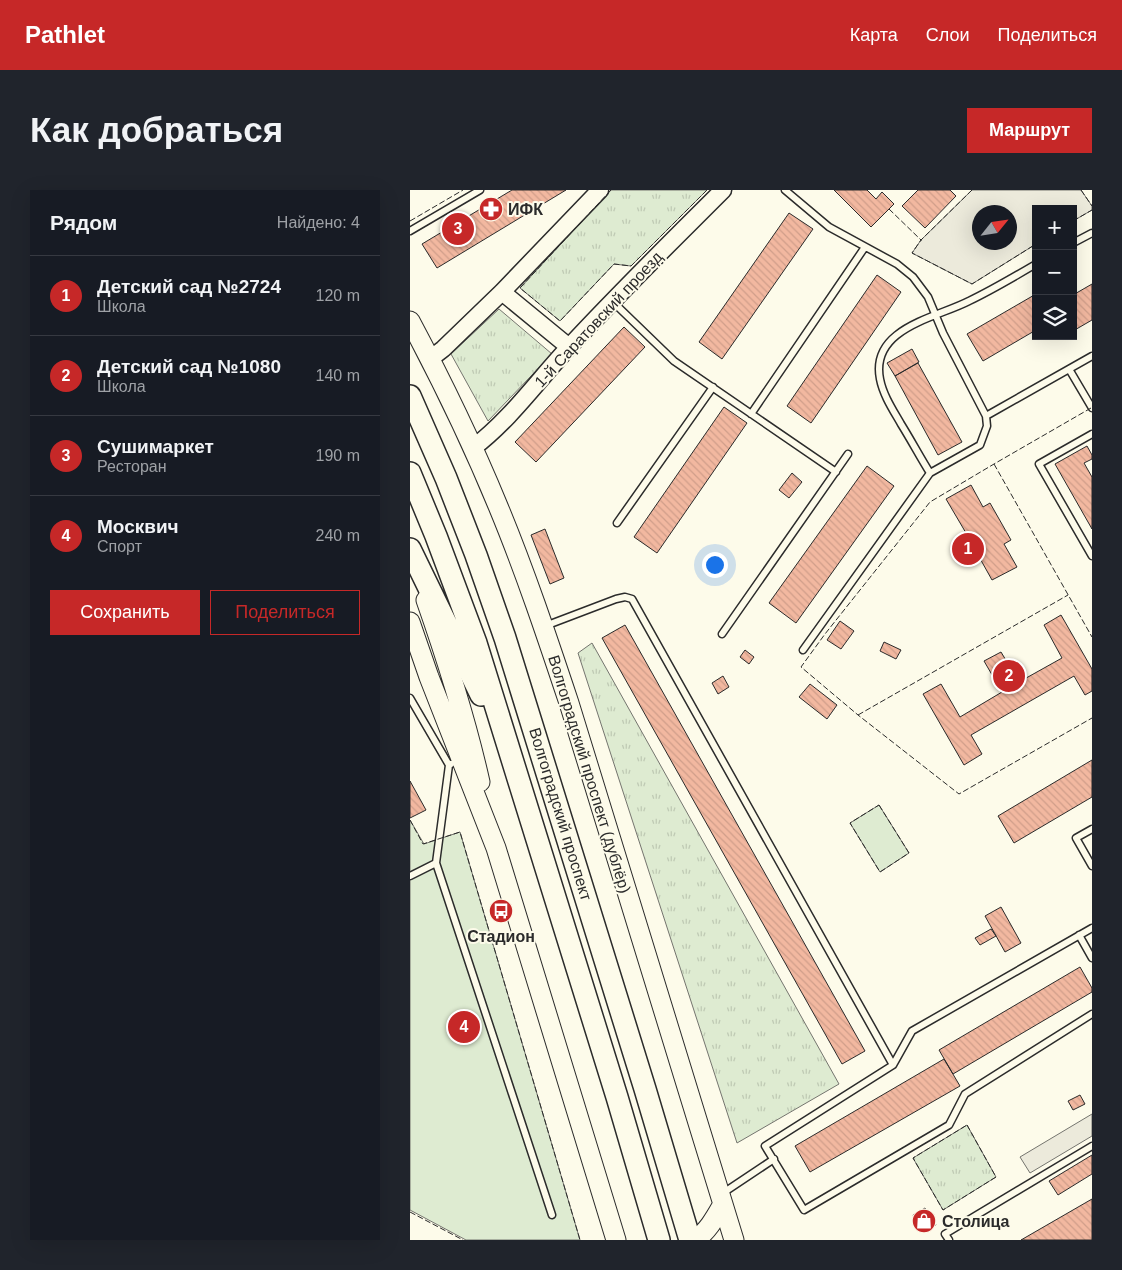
<!DOCTYPE html>
<html lang="ru">
<head>
<meta charset="utf-8">
<style>
	body { margin:0; font-family:Helvetica,sans-serif; background:#20242c; color:#f1f3f6 }
	.controls { position:absolute; right:15px; top:15px; display:grid; overflow:hidden; border-radius:0px; box-shadow:0 5px 20px #0002 }
	.controls button { width:45px; height:45px; display:grid; place-items:center; padding:0; border:0; border-bottom:1px solid #363941; background:#171b24; color:#f1f3f6; font:25px sans-serif }
	.compass { position:absolute; left:562px; top:15px; width:45px; height:45px; border-radius:50%; background:#171b24; box-shadow:0 5px 20px #0002; rotate:60deg }
	.you { position:absolute; left:304px; top:374px; width:18px; height:18px; margin:-12px; border:4px solid #fff; border-radius:50%; background:#1a73e8; box-shadow:0 0 0 8px #1a73e833 }
	.badge { display:grid; place-items:center; width:32px; height:32px; border-radius:50%; background:#c62828; color:#fff; font-size:16px; font-weight:700 }
	.pin { position:absolute; translate:-50% -50%; border:2px solid #fff; box-shadow:0 1px 5px #0006 }
	.list { margin:0; padding:0; list-style:none }
	h2 { display:flex; justify-content:space-between; align-items:center; height:65px; margin:0; padding:0 20px; font-size:21px }
	h2 small { font-size:16px; font-weight:400; color:#9ea1a6 }
	.list li { display:grid; grid-template-columns:32px 1fr auto; gap:15px; align-items:center; box-sizing:border-box; height:80px; padding:0 20px; border-top:1px solid #363941 }
	.list b { display:block; font-size:19px; white-space:nowrap }
	.list p { margin:0; font-size:16px; white-space:nowrap; color:#9ea1a6 }
	.list em { font-size:16px; font-style:normal; color:#9ea1a6 }
	.actions { display:flex; gap:10px; padding:15px 20px }
	.actions a { flex:1; padding:11px 0; border:1px solid #c62828; border-radius:0px; text-align:center; font-size:18px; color:#c62828 }
	.actions .main { background:#c62828; color:#fff }
	.icon { flex:none; width:28px; height:28px; fill:none; stroke:currentColor; stroke-width:2; stroke-linecap:round; stroke-linejoin:round }
	.map { position:relative; flex:none; width:682px; height:1050px; overflow:hidden; border-radius:0px }
	header { display:flex; align-items:center; gap:30px; box-sizing:border-box; height:70px; padding:0 25px; background:#c62828; color:#fff }
	header strong { font-size:24px }
	nav { display:flex; gap:28px; margin-inline-start:auto; font-size:18px }
	.intro { display:flex; align-items:center; justify-content:space-between; box-sizing:border-box; height:120px; padding:0 30px }
	h1 { margin:0; font-size:35px }
	.button { padding:12px 22px; border-radius:0px; background:#c62828; color:#fff; font-size:18px; font-weight:700 }
	main { display:flex; gap:30px; padding:0 30px }
	aside { flex:1; background:#171b24; border-radius:0px; box-shadow:0 5px 20px #0002 }
	.map>svg:first-child { display:block }
</style>
</head>
<body>
<header>
<strong>Pathlet</strong>
<nav><a>Карта</a><a>Слои</a><a>Поделиться</a></nav>
</header>
<div class="intro"><h1>Как добраться</h1><a class="button">Маршрут</a></div>
<main>
<aside>
<h2>Рядом<small>Найдено: 4</small></h2>
<ul class="list">
<li><span class="badge">1</span><div><b>Детский сад №2724</b><p>Школа</p></div><em>120 m</em></li>
<li><span class="badge">2</span><div><b>Детский сад №1080</b><p>Школа</p></div><em>140 m</em></li>
<li><span class="badge">3</span><div><b>Сушимаркет</b><p>Ресторан</p></div><em>190 m</em></li>
<li><span class="badge">4</span><div><b>Москвич</b><p>Спорт</p></div><em>240 m</em></li>
</ul>
<div class="actions"><a class="main">Сохранить</a><a>Поделиться</a></div>
</aside>
<div class="map">
<svg width="682" height="1050" viewBox="0 0 682 1050">
	<defs>
		<pattern id="grass-tufts" width="24" height="20" patternUnits="userSpaceOnUse" patternTransform="scale(1.25)"><rect width="24" height="20" fill="#deebd1"/><path d="M3 7l-1-3M5 7V3M7 7l1-3M15 17l-1-3M17 17v-4M19 17l1-3" fill="none" stroke="#bfcab4"/></pattern>
		<pattern id="building-back-hatch" width="6" height="6" patternUnits="userSpaceOnUse" patternTransform="scale(1.25)"><rect width="6" height="6" fill="#f2b8a0"/><path d="M-1 5l2 2M0 0l6 6M5-1l2 2" fill="none" stroke="#d09e8a"/></pattern>
	</defs>
	<rect width="100%" height="100%" fill="#fdfbea"/>
	<!-- grass -->
	<path fill="url(#grass-tufts)" stroke="#74746e" d="M201 0H297L221 76 204 74 150 131 110 98Z
		M89 119 142 164 78 231 41 164Z
		M182 453 429 894 327 953 168 463Z
		M557 935 586 987 533 1020 503 968Z"/>
	<!-- pitch -->
	<path fill="#deebd1" stroke="#74746e" d="M469 615 499 663 470 682 440 633Z
		M0 630 14 654 50 642 170 1050H56L0 1020Z"/>
	<!-- parking -->
	<path fill="#eceadb" stroke="#74746e" fill-rule="evenodd" d="M562 0H671L682 16V20L663 31V19H626V54L562 94 502 63 511 50ZM570 22H600V52H570Z
		M682 924V946L620 983 610 967Z"/>
	<!-- building -->
	<path fill="url(#building-back-hatch)" stroke="#2b2b2b" d="M102 0H156L27 78 12 54Z
		M424 0H457L466 9 472 2 484 14 461 37Z
		M508 0H540L546 6 515 38 492 16Z
		M379 23 403 39 312 169 289 152Z
		M467 85 491 102 401 233 377 216Z
		M682 94V130L663 141V105Z
		M626 104V140L573 171 557 144Z
		M214 137 235 157 126 272 105 252Z
		M502 159 509 172 485 186 477 173Z
		M508 173 552 252 528 265 485 186Z
		M314 217 337 233 247 363 224 347Z
		M677 256 682 265V269L674 273 682 287V339L645 274Z
		M457 276 484 296 386 433 359 413Z
		M382 283 392 292 379 308 369 300Z
		M561 295 573 317 580 313 601 350 594 354 607 377 582 390 563 356 559 359 551 346 556 343 536 309Z
		M135 339 154 388 140 394 121 345Z
		M651 425 682 479V501L675 505 664 486 561 545 572 564 554 575 513 504 531 494 550 527 592 502 574 471 591 462 609 492 652 468 634 435Z
		M430 431 444 441 431 459 417 450Z
		M215 435 455 861 432 874 192 448Z
		M474 452 491 460 486 469 470 461Z
		M335 460 344 467 339 474 330 467Z
		M313 486 319 497 308 504 302 493Z
		M400 494 427 515 417 529 389 507Z
		M682 570V607L604 653 588 626Z
		M0 591 16 620 0 628Z
		M591 717 611 753 595 762 575 726Z
		M581 739 586 746 570 755 565 748Z
		M670 777 682 798V802L543 884 529 860Z
		M534 869 550 896 400 982 385 956Z
		M670 905 675 914 663 920 658 911Z
		M682 965V984L648 1005 639 991Z
		M682 1009V1050H611Z
		M515 1018 526 1035 514 1042 503 1025Z"/>
	<g fill="none" stroke-linecap="round" stroke-linejoin="round">
		<!-- service casing -->
		<g stroke="#2b2b2b" stroke-width="9">
			<path id="service" d="M375 0 419 37 487 74 503 87 518 107 533 143 576 226 577 236 570 255 520 283 393 460
				M0 41 70 0
				M663 53 682 43
				M203 112 264 171 426 282
				M659 179 682 218
				M341 224 455 57
				M576 226 682 166
				M682 244 629 274 682 366
				M520 283C510 267 501 250 491 234 483 220 473 205 470 189 460 138 526 128 559 111 582 100 604 87 626 74
				M207 333 303 197
				M135 436 206 409 215 407 222 409 483 875
				M312 444 438 264
				M0 508 39 575 41 574
				M682 639 666 648 682 676
				M26 673 142 1025
				M0 686 26 673 39 575
				M682 738 502 841 483 875 355 956 394 1020 539 935 555 904 682 824
				M669 745 682 768
				M313 1003 364 969
				M539 1050 535 1044 682 956"/>
		</g>
		<!-- tertiary casing -->
		<g stroke="#2b2b2b" stroke-width="19">
			<path id="tertiary" d="M92 102 159 157
				M20 169 33 159 92 102 190 0
				M63 258C101 229 128 190 160 156 210 102 262 51 313 0"/>
		</g>
		<!-- secondary casing -->
		<g stroke="#2b2b2b" stroke-width="21">
			<path id="secondary" d="M0 131C32 191 62 253 88 316 115 381 137 447 159 513L324 1050
				M16 410C37 470 56 530 70 592
				M0 432 19 487 86 658 206 1050
				M285 1050C298 1041 305 1028 313 1014"/>
		</g>
		<!-- primary casing -->
		<g stroke="#2b2b2b" stroke-width="24">
			<path id="primary" d="M0 206 36 288 66 365 95 448 235 899 280 1050
				M0 283 26 346 66 453 207 907 249 1050
				M0 359 71 505"/>
		</g>
		<!-- service -->
		<use href="#service" stroke="#fdfbea" stroke-width="6"/>
		<!-- tertiary -->
		<use href="#tertiary" stroke="#fdfbea" stroke-width="16"/>
		<!-- secondary -->
		<use href="#secondary" stroke="#fdfbea" stroke-width="19"/>
		<!-- primary -->
		<use href="#primary" stroke="#fdfbea" stroke-width="21"/>
		<!-- fence -->
		<path stroke="#2b2b2b" stroke-width="1" stroke-dasharray="6 2.5" stroke-linecap="butt" d="M201 0 110 98 150 131 204 74 221 76 297 0
			M562 0 511 50 502 63 562 94 626 54
			M671 0 682 16
			M479 19 511 50H512
			M0 31 53 0
			M663 31 682 20
			M681 218 584 274 520 312 415 444 391 477 448 525 549 604 682 528
			M584 274 682 447
			M448 525 658 405
			M469 615 499 663 470 682 440 633Z
			M0 630 13 654 50 642 170 1050
			M557 935 586 987 533 1020 503 968Z
			M0 1022 53 1050"/>
	</g>
	<!-- icons -->
	<defs>
		<g id="pharmacy-disc" transform="scale(1.25)"><circle r="9.5" fill="#c62828" stroke="#fdfbea"/><path d="M-2-6h4v4h4v4h-4v4h-4v-4h-4v-4h4Z" fill="#fff"/></g>
		<g id="bus-disc" transform="scale(1.25)"><circle r="9.5" fill="#c62828" stroke="#fdfbea"/><path d="M-5-6H5V4H4V6H2V4H-2V6H-4V4H-5ZM-3.5-4V0h7V-4ZM-3.5 1.2v1.5H-2V1.2ZM2 1.2v1.5H3.5V1.2Z" fill="#fff"/></g>
		<g id="shop-disc" transform="scale(1.25)"><circle r="9.5" fill="#c62828" stroke="#fdfbea"/><path d="M-5-2.5h2.3a2.7 3.5 0 0 1 5.4 0H5L5.5 6h-11ZM-1.5-2.5h3a1.5 2.3 0 0 0-3 0Z" fill="#fff"/></g>
	</defs>
	<g fill-rule="evenodd">
		<use href="#pharmacy-disc" x="81" y="19"/>
		<use href="#bus-disc" x="91" y="721"/>
		<use href="#shop-disc" x="514" y="1031"/>
	</g>
	<g text-anchor="middle" stroke-width="4" stroke-linejoin="round" paint-order="stroke">
		<!-- poi labels -->
		<g font-size="16" font-weight="bold" fill="#2b2b2b" stroke="#fdfbea" text-anchor="start">
			<text x="98" y="25">ИФК</text>
			<text x="91" y="752" text-anchor="middle">Стадион</text>
			<text x="532" y="1037">Столица</text>
		</g>
		<!-- street labels -->
		<g font-size="16" fill="#2b2b2b" stroke="#fdfbea">
			<text transform="translate(188 129) rotate(-47)" y="6">1-й Саратовский проезд</text>
			<text transform="translate(180 584) rotate(73)" y="6">Волгоградский проспект (дублёр)</text>
			<text transform="translate(151 624) rotate(73)" y="6">Волгоградский проспект</text>
		</g>
	</g>
</svg>
<div class="controls">
<button>+</button>
<button>−</button>
<button><svg class="icon" aria-label="layers" viewBox="0 0 24 24"><path d="M12 4l9 5-9 5-9-5zM3 14l9 5 9-5"/></svg></button>
</div>
<svg class="compass" viewBox="-18 -18 36 36"><path d="M0-13l5 13h-10z" fill="#e53935"/><path d="M0 13l5-13h-10z" fill="#9ea1a6"/></svg>
<div class="you"></div>
<div class="pin badge" style="left:558px;top:359px">1</div>
<div class="pin badge" style="left:599px;top:486px">2</div>
<div class="pin badge" style="left:48px;top:39px">3</div>
<div class="pin badge" style="left:54px;top:837px">4</div>
</div>
</main>
</body>
</html>
